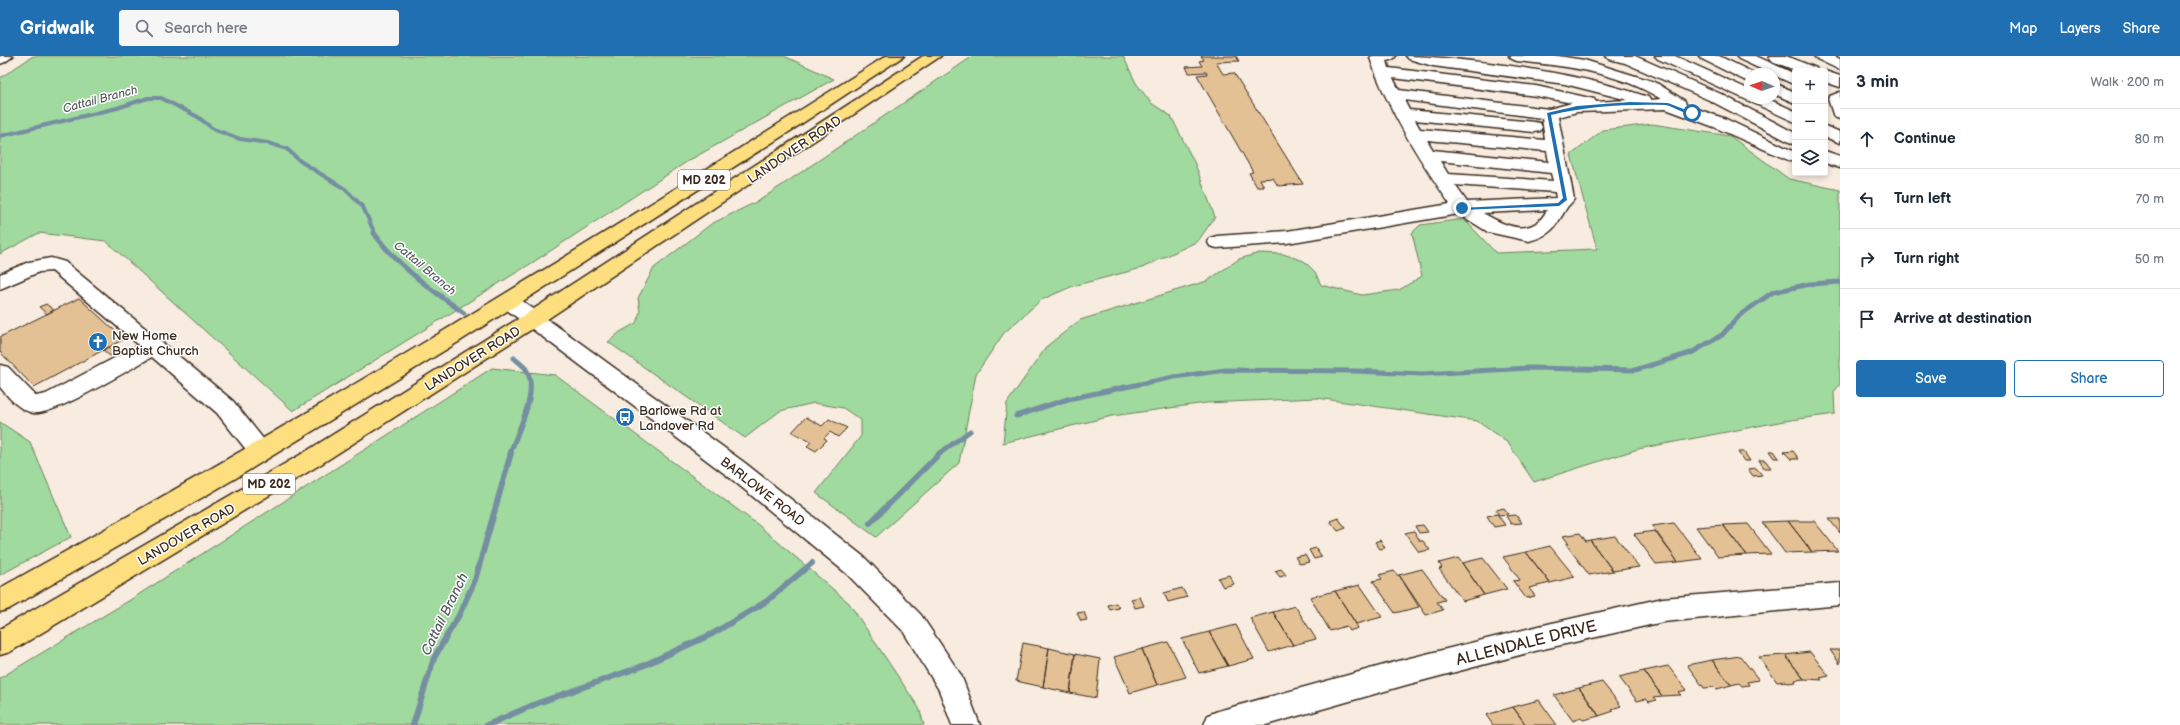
<!DOCTYPE html>
<html lang="en">
<head>
<meta charset="utf-8">
<style>
	body { margin:0; font-family:"Balsamiq Sans",sans-serif; background:#f6f6f7; color:#1f2937 }
	.controls { position:absolute; right:12px; top:12px; display:grid; overflow:hidden; border-radius:4px; box-shadow:0 2px 6px #0003 }
	.controls button { width:36px; height:36px; display:grid; place-items:center; padding:0; border:0; border-bottom:1px solid #e0e1e3; background:#fff; color:#1f2937; font:20px sans-serif }
	.compass { position:absolute; left:1744px; top:12px; width:36px; height:36px; border-radius:50%; background:#fff; box-shadow:0 2px 6px #0003; rotate:272deg }
	.stop { position:absolute; width:12px; height:12px; margin:-9px; border:3px solid #1f6fb2; border-radius:50%; background:#fff }
	.stop.end { background:#1f6fb2; border-color:#fff; box-shadow:0 1px 4px #0008 }
	.list { margin:0; padding:0; list-style:none }
	h2 { display:flex; justify-content:space-between; align-items:center; height:52px; margin:0; padding:0 16px; font-size:17px }
	h2 small { font-size:13px; font-weight:400; color:#747a83 }
	.list li { display:grid; grid-template-columns:26px 1fr auto; gap:12px; align-items:center; box-sizing:border-box; height:60px; padding:0 16px; border-top:1px solid #e0e1e3 }
	.list b { display:block; font-size:15px; white-space:nowrap }
	.list em { font-size:13px; font-style:normal; color:#747a83 }
	.actions { display:flex; gap:8px; padding:12px 16px }
	.actions a { flex:1; padding:9px 0; border:1px solid #1f6fb2; border-radius:4px; text-align:center; font-size:14px; color:#1f6fb2 }
	.actions .main { background:#1f6fb2; color:#fff }
	.icon { flex:none; width:22px; height:22px; fill:none; stroke:currentColor; stroke-width:2; stroke-linecap:round; stroke-linejoin:round }
	.map { position:relative; flex:none; width:1840px; height:669px; overflow:hidden }
	header { display:flex; align-items:center; gap:24px; box-sizing:border-box; height:56px; padding:0 20px; background:#1f6fb2; color:#fff }
	header strong { font-size:19px }
	nav { display:flex; gap:22px; margin-inline-start:auto; font-size:14px }
	.search { width:280px; height:36px; background:#f6f6f7; display:flex; align-items:center; gap:10px; box-sizing:border-box; padding:0 14px; border-radius:4px; color:#747a83; font-size:15px }
	main { display:flex }
	aside { flex:1; background:#fff }
	.map>svg:first-child { display:block }
</style>
</head>
<body>
<header>
<strong>Gridwalk</strong>
<div class="search"><svg class="icon" aria-label="search" viewBox="0 0 24 24"><circle cx="10" cy="10" r="6"/><path d="M15 15l6 6"/></svg>Search here</div>
<nav><a>Map</a><a>Layers</a><a>Share</a></nav>
</header>
<main>
<div class="map">
<svg width="1840" height="669" viewBox="0 0 1840 669">
	<rect width="100%" height="100%" fill="#f7ecdf"/>
	<filter id="ink" filterUnits="userSpaceOnUse"><feTurbulence type="fractalNoise" baseFrequency=".025" numOctaves="2"/><feDisplacementMap in="SourceGraphic" scale="8" xChannelSelector="R" yChannelSelector="G"/><feConvolveMatrix kernelMatrix="1 2 1 2 8 2 1 2 1" color-interpolation-filters="sRGB"/></filter>
	<g filter="url(#ink)">
		<!-- green -->
		<path fill="#a0da9f" stroke="#6e825e" d="M33 0H784L834 23 688 105 535 205 293 355 106 185 39 177 0 198V22Z
			M973 0H1123L1136 27 1151 47 1171 60 1195 108 1215 161 1198 185 1142 212 1073 230 1041 244 1004 277 976 318 959 407 876 481 816 437 861 380V364L843 352 814 347 780 355 745 382 608 286 620 276 636 267 640 256 638 242 654 212 711 168 760 144Z
			M1652 68 1730 80 1789 123 1840 134V328L1834 336 1835 358 1784 365 1638 393 1534 426 1508 387 1477 365 1317 342 1206 347 1112 360 1003 387 1007 347 1047 290 1080 264 1207 225 1239 203 1259 197 1283 198 1304 205 1315 216 1321 229 1362 239 1399 234 1422 220 1412 177 1420 169 1464 163 1496 197 1597 193 1571 99 1603 74Z
			M492 312 555 319 757 468 849 547 919 652 924 669H0V622L130 544Z
			M0 366 30 386 71 481 0 519Z"/>
		<g fill="none" stroke-linecap="round" stroke-linejoin="round">
			<!-- stream-far2 -->
			<path stroke="#758ea1" stroke-width="4" d="M0 80 117 52 148 42H161L198 61 213 73 240 83 268 87 287 93 300 105 345 133 363 151 375 178"/>
			<!-- stream-far1 -->
			<path stroke="#758ea1" stroke-width="5" d="M374 177C397 210 432 234 464 257
				M1016 360 1068 343 1174 321 1226 314 1356 315 1422 318 1529 312 1635 314 1691 297 1722 279 1740 259 1773 236 1810 228 1840 226
				M510 398C517 375 540 336 526 313 523 309 517 305 514 302
				M939 398 970 375"/>
			<!-- stream -->
			<path stroke="#758ea1" stroke-width="6" d="M870 467 940 397
				M413 669 434 602 459 559 475 524 511 397
				M487 669 538 647 640 611 712 578 767 545 812 507"/>
		</g>
		<!-- building -->
		<path fill="#e3c195" stroke="#3b2a1e" d="M1201 0H1236L1239 5 1216 6 1223 18 1234 17 1303 128 1278 130 1273 122 1260 123 1264 131H1257L1249 117 1253 116 1197 19 1207 18 1206 16 1189 17 1186 11 1202 10 1199 5 1204 4Z
			M79 242 124 283 34 331 0 296V281Z
			M46 248 54 254 47 258 39 251Z
			M109 291 115 297 110 300 103 294Z
			M806 361 822 370 829 363 847 372 838 381 830 376 824 382 827 384 816 395 807 390 811 386 792 376Z
			M1769 395H1774L1779 402H1774Z
			M1793 395 1799 403H1791L1784 396Z
			M1738 396H1744L1750 405H1744Z
			M1759 404H1765L1771 412H1764Z
			M1756 412 1762 419 1753 420 1748 413Z
			M1504 452 1508 458 1499 459 1496 454Z
			M1497 458 1505 469 1494 471 1487 460Z
			M1516 459 1522 467 1511 468 1506 460Z
			M1338 462 1346 472 1338 475 1330 465Z
			M1829 463H1840V477Z
			M1788 465H1814L1838 495 1812 496Z
			M1788 465 1812 496 1785 497 1762 466Z
			M1674 467 1702 503 1678 506 1652 470Z
			M1748 468 1771 498 1746 499 1723 469Z
			M1423 469 1428 476 1419 477 1415 470Z
			M1723 469 1746 499 1718 501 1696 471Z
			M1414 475 1420 485H1423L1430 494 1419 496 1405 477Z
			M1655 475 1659 481 1678 506 1656 508 1634 478Z
			M1580 477 1586 485 1590 484 1613 515 1589 519 1566 488H1569L1563 480Z
			M1615 480 1639 511 1613 515 1590 484Z
			M1380 484 1385 492 1380 493 1375 486Z
			M1550 490 1575 521 1550 527 1526 496Z
			M1316 492 1322 501 1314 503 1309 494Z
			M1526 496 1550 527 1529 532 1535 540 1526 542 1513 525 1520 524 1503 501Z
			M1305 499 1309 506 1300 508 1295 501Z
			M1458 502 1462 507 1484 539 1463 545 1439 513 1442 512 1439 507Z
			M1483 502 1507 533 1484 539 1462 507Z
			M1281 513 1286 519 1280 521 1275 515Z
			M1422 513 1445 544 1437 546 1443 554 1426 559 1399 519Z
			M1394 515 1397 519H1399L1419 551 1395 557 1373 525 1382 523 1379 519Z
			M1229 519 1234 528 1223 531 1218 522Z
			M1360 529 1382 561 1356 568 1335 535Z
			M1182 532 1187 541 1168 546 1164 537Z
			M1335 535 1356 568 1358 572 1349 575 1346 570 1330 575 1310 541Z
			M1140 541 1144 550 1135 552 1131 543Z
			M1116 547 1119 552 1110 554 1108 549Z
			M1295 550 1316 583 1293 589 1273 556Z
			M1084 556 1087 564 1081 565 1077 557Z
			M1273 556 1293 589 1269 596 1250 562Z
			M1236 569 1254 603 1228 610 1209 576Z
			M1209 576 1228 610 1199 617 1182 583Z
			M1168 586 1186 621 1157 629 1142 593Z
			M1023 587 1049 592 1043 631 1016 625Z
			M1049 592 1075 598 1070 637 1043 631Z
			M1142 593 1157 629 1130 637 1114 601Z
			M1830 594H1840V608Z
			M1810 596 1829 620 1820 622 1822 624 1804 623 1785 599Z
			M1075 598 1100 603 1096 642 1070 637Z
			M1785 599 1804 623 1795 624 1796 626 1788 627 1786 625 1777 626 1759 601Z
			M1740 600 1759 624 1747 626 1749 629 1742 630 1739 627 1731 629 1712 604Z
			M1712 604 1731 629 1717 633 1715 631 1704 632 1687 609Z
			M1668 610 1687 634 1678 636 1681 639 1662 640 1644 615Z
			M1644 615 1662 640 1654 641 1657 644 1649 646 1646 643 1637 645 1619 621Z
			M1602 626 1621 650 1612 653 1614 655 1599 660 1579 632Z
			M1579 632 1594 652 1599 660 1583 664 1581 662 1573 665 1554 639Z
			M1539 644 1557 669H1526L1513 651Z
			M1513 651 1526 669H1493L1486 659Z"/>
		<g fill="none" stroke-linecap="round" stroke-linejoin="round">
			<!-- minor casing -->
			<g stroke="#3b2a1e" stroke-width="3">
				<path id="minor" d="M0 0H13L5 6 0 8Z
					M1372 0H1396L1393 3 1387 5 1389 12 1536 30 1594 43 1596 46 1628 44 1565 28 1433 10 1409 3 1406 0C1434 0 1461 4 1489 7 1543 14 1596 23 1648 41L1650 44 1661 43C1618 16 1566 10 1517 5L1512 3 1509 0H1558L1584 4 1655 26 1685 45 1686 49 1726 63 1795 96V107L1714 71 1666 53 1577 56 1558 61 1574 143C1572 147 1568 149 1566 153 1555 171 1552 179 1529 185L1488 176 1459 158 1287 187 1217 192 1210 190 1208 186 1210 182 1217 180 1287 175 1450 148C1419 103 1388 54 1370 2ZM1393 22 1536 40 1572 47 1549 53 1399 34ZM1404 44 1542 62 1545 84 1420 73 1415 64 1534 76 1540 75 1542 71 1540 67 1534 66 1409 54ZM1427 84 1547 95 1549 106 1433 94ZM1440 105 1551 117 1553 125 1448 118ZM1455 129 1555 136 1556 142 1467 146ZM1547 154C1532 183 1505 170 1483 157Z
					M1606 0H1635L1721 38 1795 77V89L1709 44 1625 7 1609 3Z
					M1655 0H1675L1750 34V42H1766L1795 55V66L1658 3Z
					M1699 0H1719L1756 18H1750V26L1744 24 1702 3Z
					M1736 0H1756L1795 18V29L1739 3Z
					M1771 0H1786L1816 12 1819 15H1797L1772 5 1769 2Z
					M1814 0H1834L1840 3V14L1817 3Z
					M1825 15 1840 20V31L1825 26Z
					M1774 27 1795 36V47L1774 38Z
					M1840 36V63L1834 61 1828 43 1830 40Z
					M1825 70 1840 76V87L1825 81Z
					M1825 95 1840 100V112L1825 107Z
					M51 202 65 206 233 345 268 389 272 395 268 401 260 404 252 401 217 357 152 301C131 312 53 361 33 357 18 353 10 343 0 331V309L8 311 36 340 46 338 139 289 52 215 39 216 0 233V218L29 206Z
					M510 239 517 241 745 407 864 501 921 559 961 619 980 669H952L939 634 903 575 846 517 729 421 503 251 500 246 503 241Z
					M1840 527V549L1663 566 1539 594 1406 629 1266 669H1204L1208 659 1218 655 1406 603 1539 570 1663 542Z"/>
			</g>
			<!-- major casing -->
			<g stroke="#3b2a1e" stroke-width="3">
				<path id="major" d="M886 0H904L792 74 460 285 236 422 9 553 0 556V532C302 365 595 185 886 0Z
					M923 0H941L540 268 321 408 10 596 0 599V573L305 396 526 258Z"/>
			</g>
			<!-- minor -->
			<use href="#minor" fill="#fff" fill-rule="evenodd"/>
			<!-- major -->
			<use href="#major" fill="#fddf80" fill-rule="evenodd"/>
		</g>
	</g>
	<!-- route -->
	<path fill="#1f6fb2" d="M1630 46 1668 47 1694 57C1687 61 1674 50 1665 49 1627 48 1588 50 1551 59L1567 144 1559 150 1462 154 1460 152 1558 147 1563 142 1547 57 1577 50Z"/>
	<!-- icons -->
	<defs>
		<g id="church-disc" transform="scale(1)"><circle r="9.5" fill="#1f6fb2" stroke="#fff"/><path d="M-1.2-6h2.4v3.5h3.3v2.4h-3.3V6h-2.4V-.1h-3.3v-2.4h3.3Z" fill="#fff"/></g>
		<g id="bus-disc" transform="scale(1)"><circle r="9.5" fill="#1f6fb2" stroke="#fff"/><path d="M-5-6H5V4H4V6H2V4H-2V6H-4V4H-5ZM-3.5-4V0h7V-4ZM-3.5 1.2v1.5H-2V1.2ZM2 1.2v1.5H3.5V1.2Z" fill="#fff"/></g>
	</defs>
	<g fill-rule="evenodd">
		<use href="#church-disc" x="98" y="286"/>
		<use href="#bus-disc" x="625" y="361"/>
	</g>
	<g text-anchor="middle" stroke-width="3" stroke-linejoin="round" paint-order="stroke">
		<!-- far-water labels -->
		<g font-size="12" font-style="italic" fill="#585c60" stroke="#fff">
			<text transform="translate(100 43) rotate(-15)" y="4">Cattail Branch</text>
			<text transform="translate(425 212) rotate(40)" y="4">Cattail Branch</text>
		</g>
		<!-- shield labels -->
		<g fill="#fff" stroke="#766a62" stroke-width="1">
			<rect x="678" y="114" width="52" height="20" rx="3"/>
			<rect x="243" y="418" width="52" height="20" rx="3"/>
		</g>
		<g font-size="12" font-weight="bold" fill="#3b2a1e">
			<text x="704" y="128">MD 202</text>
			<text x="269" y="432">MD 202</text>
		</g>
		<!-- street labels -->
		<g font-size="13" fill="#3b2a1e" stroke="#fff">
			<text transform="translate(794 93) rotate(-34)" y="5">LANDOVER ROAD</text>
			<text transform="translate(472 302) rotate(-32)" y="5">LANDOVER ROAD</text>
			<text transform="translate(763 435) rotate(38)" y="5">BARLOWE ROAD</text>
			<text transform="translate(186 478) rotate(-30)" y="5">LANDOVER ROAD</text>
		</g>
		<!-- poi labels -->
		<g font-size="13" fill="#3b2a1e" stroke="#fff" text-anchor="start">
			<text x="112" y="284">New Home<tspan x="112" dy="15">Baptist Church</tspan></text>
			<text x="639" y="359">Barlowe Rd at<tspan x="639" dy="15">Landover Rd</tspan></text>
		</g>
		<!-- water labels -->
		<g font-size="14" font-style="italic" fill="#585c60" stroke="#fff">
			<text transform="translate(444 558) rotate(-64)" y="5">Cattail Branch</text>
		</g>
		<!-- near-street labels -->
		<g font-size="16" fill="#3b2a1e" stroke="#fff">
			<text transform="translate(1526 586) rotate(-14)" y="6">ALLENDALE DRIVE</text>
		</g>
	</g>
</svg>
<div class="controls">
<button>+</button>
<button>−</button>
<button><svg class="icon" aria-label="layers" viewBox="0 0 24 24"><path d="M12 4l9 5-9 5-9-5zM3 14l9 5 9-5"/></svg></button>
</div>
<svg class="compass" viewBox="-18 -18 36 36"><path d="M0-13l5 13h-10z" fill="#e53935"/><path d="M0 13l5-13h-10z" fill="#747a83"/></svg>
<div class="stop" style="left:1692px;top:57px"></div>
<div class="stop end" style="left:1462px;top:152px"></div>
</div>
<aside>
<h2>3 min<small>Walk · 200 m</small></h2>
<ul class="list">
<li><svg class="icon" aria-label="ahead" viewBox="0 0 24 24"><path d="M12 20V5M6 11l6-6 6 6"/></svg><div><b>Continue</b></div><em>80 m</em></li>
<li><svg class="icon" aria-label="left" viewBox="0 0 24 24"><path d="M17 20v-9H6M10 6l-5 5 5 5"/></svg><div><b>Turn left</b></div><em>70 m</em></li>
<li><svg class="icon" aria-label="right" viewBox="0 0 24 24"><path d="M7 20v-9h11M14 6l5 5-5 5"/></svg><div><b>Turn right</b></div><em>50 m</em></li>
<li><svg class="icon" aria-label="arrive" viewBox="0 0 24 24"><path d="M6 21V4h12l-3 4 3 4H6"/></svg><div><b>Arrive at destination</b></div></li>
</ul>
<div class="actions"><a class="main">Save</a><a>Share</a></div>
</aside>
</main>
</body>
</html>
